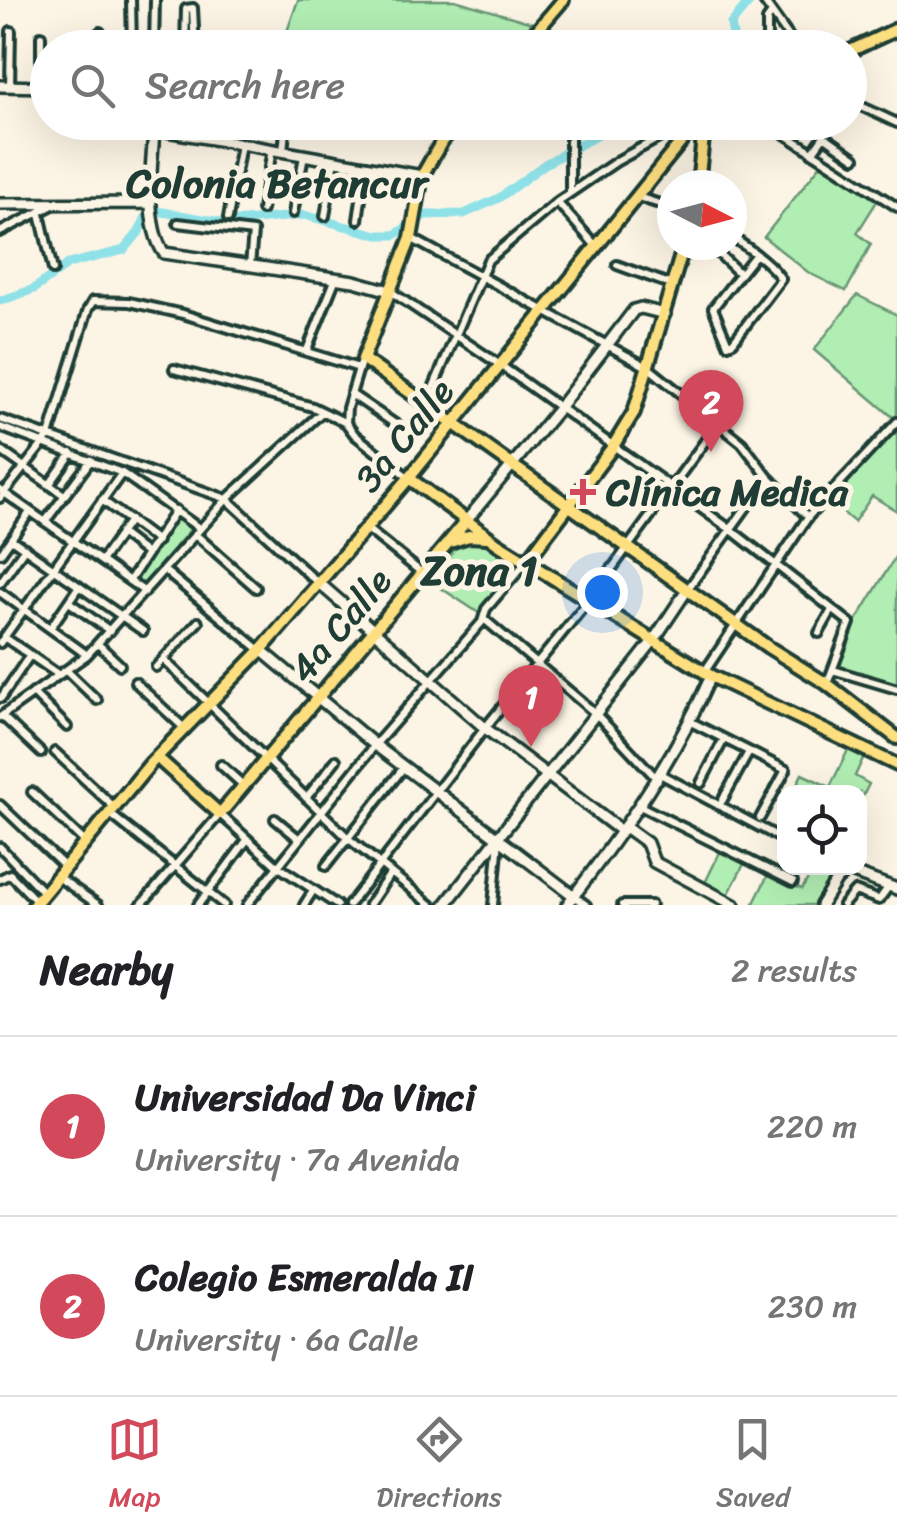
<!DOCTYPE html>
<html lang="en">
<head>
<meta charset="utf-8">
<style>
	body { margin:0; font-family:Sriracha,sans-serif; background:#f6f6f6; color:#202124 }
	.controls { position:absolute; right:30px; bottom:30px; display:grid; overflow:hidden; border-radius:20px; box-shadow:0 10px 40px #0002 }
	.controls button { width:90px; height:90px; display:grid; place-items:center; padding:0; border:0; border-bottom:2px solid #e0e0e0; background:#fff; color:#202124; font:50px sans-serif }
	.compass { position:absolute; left:657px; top:170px; width:90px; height:90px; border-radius:50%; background:#fff; box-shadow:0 10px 40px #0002; rotate:96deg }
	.you { position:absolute; left:602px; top:592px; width:35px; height:35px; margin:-25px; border:8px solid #fff; border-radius:50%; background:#1a73e8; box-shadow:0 0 0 15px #1a73e833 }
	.badge { display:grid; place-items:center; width:65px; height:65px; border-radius:50%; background:#d1495b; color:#fff; font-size:32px; font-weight:700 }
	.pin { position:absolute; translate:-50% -82px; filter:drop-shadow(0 2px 5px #0008) }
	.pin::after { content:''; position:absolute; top:52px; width:35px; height:30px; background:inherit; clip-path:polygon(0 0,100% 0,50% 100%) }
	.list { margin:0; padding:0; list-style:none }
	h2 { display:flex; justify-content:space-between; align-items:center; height:130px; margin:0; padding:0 40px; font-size:42px }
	h2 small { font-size:32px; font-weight:400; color:#757577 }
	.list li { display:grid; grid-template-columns:65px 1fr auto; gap:30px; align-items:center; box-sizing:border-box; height:180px; padding:0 40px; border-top:2px solid #e0e0e0 }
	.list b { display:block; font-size:38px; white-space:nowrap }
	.list p { margin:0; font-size:32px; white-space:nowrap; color:#757577 }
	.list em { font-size:32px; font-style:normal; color:#757577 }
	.icon { flex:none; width:55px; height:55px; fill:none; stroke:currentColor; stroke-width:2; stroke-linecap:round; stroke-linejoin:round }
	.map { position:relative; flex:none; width:897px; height:905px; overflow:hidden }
	.search { position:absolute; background:#fff; box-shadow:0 10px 40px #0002; left:30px; right:30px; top:30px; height:110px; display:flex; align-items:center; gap:25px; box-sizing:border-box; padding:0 35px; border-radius:55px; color:#757577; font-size:38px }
	.sheet { height:490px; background:#fff }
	nav { display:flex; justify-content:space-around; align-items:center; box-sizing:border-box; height:140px; border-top:2px solid #e0e0e0; background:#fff; font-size:28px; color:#757577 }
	nav a { display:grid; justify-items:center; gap:5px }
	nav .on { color:#d1495b }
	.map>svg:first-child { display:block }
</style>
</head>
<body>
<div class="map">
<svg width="897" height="905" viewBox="0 0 897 905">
	<rect width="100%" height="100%" fill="#fcf5e5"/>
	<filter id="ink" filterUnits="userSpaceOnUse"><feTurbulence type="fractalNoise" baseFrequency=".01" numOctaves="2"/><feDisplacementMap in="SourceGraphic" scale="20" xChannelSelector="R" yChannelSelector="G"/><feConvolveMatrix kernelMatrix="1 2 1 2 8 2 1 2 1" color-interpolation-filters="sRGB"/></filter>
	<g filter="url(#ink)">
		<!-- green -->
		<path fill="#b1eeb3" stroke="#689674" stroke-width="2.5" d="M298 0H455L532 23 512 47H285L282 46Z
			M822 163 879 198 857 233 871 244 846 291 809 273 764 237Z
			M857 295 897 315V415L894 418 814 350Z
			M897 427V511L872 496 854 522 828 500Z
			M177 514 194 525 143 585 131 578Z
			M465 541 486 543 515 565 479 613 424 577C452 570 444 552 465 541Z
			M897 554V683L896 686 841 670 838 666 855 623Z
			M850 746 865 754 855 776 869 784 860 802V792H793L802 774 830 787Z
			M721 850 745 862 727 897 704 885Z
			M814 868H841L817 905H753L769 873 802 889Z"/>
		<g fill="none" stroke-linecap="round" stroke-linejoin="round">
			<!-- river -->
			<path stroke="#8fe1e8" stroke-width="9" d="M735 48 731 24 751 0
				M0 301 34 289 68 264 124 250 139 232 146 217 157 211 225 223 304 215 378 235H395L425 215 464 214 499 198 545 164 621 122"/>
			<!-- street casing -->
			<g stroke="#1f3d34" stroke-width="14">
				<path id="street" d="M131 0 132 48
					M763 0 797 48
					M100 32V48
					M41 36V87
					M154 48 155 0
					M185 48 186 9 193 8 195 48
					M767 48V20L772 13
					M10 86 11 31
					M850 101 897 123
					M570 122V193
					M654 122 659 137
					M766 122 897 207
					M283 151 286 122
					M812 153 824 136 855 158
					M638 197 672 208
					M557 202 596 246
					M262 210 272 149
					M293 213 304 156
					M40 214 53 270
					M325 216 335 160
					M228 218 241 144
					M358 220 366 165
					M178 223 253 232 250 266
					M0 232 51 206
					M732 237C749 249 770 262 781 279L733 342 728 344 713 308 756 254
					M411 238 649 368 742 443 768 477 808 517
					M684 246 717 252 740 274
					M617 265 672 285
					M390 291 500 365 730 529 850 623 827 684
					M307 350 336 278
					M360 365 347 408 346 423 355 435 409 478
					M174 369 313 407 346 423
					M351 394 398 426
					M427 402 488 260 557 202 617 161 666 134H687
					M0 419 227 499 318 583
					M0 427 122 473 199 528
					M0 450 64 495
					M49 485 72 453
					M0 490 145 592
					M0 498 49 436 88 309 93 301 129 302 183 314 359 368
					M102 500 157 541
					M45 522 91 460
					M366 528 422 573
					M120 533 147 554
					M195 534 256 588
					M11 539 143 631
					M1 553 30 512
					M101 561 130 520
					M165 571 260 650
					M130 580 176 510
					M0 583 25 548
					M687 590 768 477
					M0 592 87 655
					M69 602 110 631
					M484 619 596 714 658 780
					M51 627 79 586
					M819 633 832 610
					M4 637 59 675
					M0 643 122 473
					M98 644 120 665
					M164 660 349 839 431 905
					M156 667 198 622
					M66 670 97 700
					M833 670 897 689
					M705 671 808 517 897 422
					M135 682 184 728
					M33 693 67 727
					M1 698 30 655
					M2 716 41 753
					M0 717 87 655 227 499 322 412
					M691 722 786 770 760 818
					M55 752 114 807
					M221 765 243 785
					M662 775 784 840
					M701 783 724 739
					M32 792 85 842
					M306 798 336 760
					M722 801 749 752
					M0 805 65 867
					M640 806 793 882
					M109 813 224 905
					M275 819 298 838
					M0 847 44 893
					M326 866 404 767
					M58 877 98 905
					M0 879 10 874 37 902
					M574 896 586 905
					M141 905 220 814 276 865 337 905
					M198 905 247 840
					M247 905 375 745 482 622 486 609 526 562
					M304 905 313 891
					M349 905 485 728 589 600 719 422
					M369 905 390 874
					M493 905 499 840
					M622 905H651
					M843 905 855 891 879 900 889 886"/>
			</g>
			<!-- secondary casing -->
			<g stroke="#1f3d34" stroke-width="16">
				<path id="secondary" d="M0 86 48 87
					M155 122 161 130 422 176
					M155 123C152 158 143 224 164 253L354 281 390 291
					M0 204 150 203
					M467 520 559 408 634 310 641 308 665 314
					M319 583 485 728 621 831
					M261 650 375 745 574 896
					M625 827 647 843 654 862 734 905
					M445 905 653 641 687 590
					M567 905C623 831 673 762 711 676
					M821 905 837 879 848 871 897 889"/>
			</g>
			<!-- primary casing -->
			<g stroke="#1f3d34" stroke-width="18">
				<path id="primary" d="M522 48 563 0
					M850 51 897 29
					M458 122 442 141 422 176 411 238 363 359 768 647 827 684 897 738
					M698 185 703 137 709 128
					M409 478 498 544 711 676 897 765
					M450 542 469 536 487 537
					M527 561 612 448 634 412 684 245
					M162 762 220 814 467 520
					M34 905 151 763 261 650 409 478 685 137 717 122"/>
			</g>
			<!-- street -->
			<use href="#street" stroke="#fcf5e5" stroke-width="6"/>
			<!-- secondary -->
			<use href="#secondary" stroke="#fcf5e5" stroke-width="9"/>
			<!-- primary -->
			<use href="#primary" stroke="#fedf80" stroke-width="10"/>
		</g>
	</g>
	<!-- markers -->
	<path fill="#d1495b" stroke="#fcf5e5" stroke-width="4" d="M578 477h10v10h10v10h-10v10h-10v-10h-10v-10h10z"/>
	<g text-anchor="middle" stroke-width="10" stroke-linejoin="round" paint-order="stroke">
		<!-- street labels -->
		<g font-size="38" fill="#1f3d34" stroke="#fcf5e5">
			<text transform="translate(404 435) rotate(-51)" y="13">3a Calle</text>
			<text transform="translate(340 625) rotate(-50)" y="13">4a Calle</text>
		</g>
		<!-- poi labels -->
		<g font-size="38" font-weight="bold" fill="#1f3d34" stroke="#fcf5e5" text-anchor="start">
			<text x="606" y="505">Clínica Medica</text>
		</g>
		<!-- neighbourhood labels -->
		<g font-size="40" font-weight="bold" fill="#1f3d34" stroke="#fcf5e5">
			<text x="277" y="197">Colonia Betancur</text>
		</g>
		<!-- quarter labels -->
		<g font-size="42" font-weight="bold" fill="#1f3d34" stroke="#fcf5e5">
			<text x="479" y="585">Zona 1</text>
		</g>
	</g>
</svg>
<div class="controls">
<button><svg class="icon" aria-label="locate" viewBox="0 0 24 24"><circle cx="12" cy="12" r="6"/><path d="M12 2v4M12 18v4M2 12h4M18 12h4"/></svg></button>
</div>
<svg class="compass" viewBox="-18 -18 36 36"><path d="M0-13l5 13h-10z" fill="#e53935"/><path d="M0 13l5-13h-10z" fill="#757577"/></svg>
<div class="you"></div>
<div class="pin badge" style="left:531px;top:747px">1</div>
<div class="pin badge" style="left:711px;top:452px">2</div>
<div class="search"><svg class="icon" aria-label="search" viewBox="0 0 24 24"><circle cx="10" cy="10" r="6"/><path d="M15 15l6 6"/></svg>Search here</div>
</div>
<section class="sheet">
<h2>Nearby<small>2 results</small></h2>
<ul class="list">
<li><span class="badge">1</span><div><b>Universidad Da Vinci</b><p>University · 7a Avenida</p></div><em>220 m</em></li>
<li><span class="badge">2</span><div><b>Colegio Esmeralda II</b><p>University · 6a Calle</p></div><em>230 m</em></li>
</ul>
</section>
<nav>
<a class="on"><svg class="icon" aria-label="map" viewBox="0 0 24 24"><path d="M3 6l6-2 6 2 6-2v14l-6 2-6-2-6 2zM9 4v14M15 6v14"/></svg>Map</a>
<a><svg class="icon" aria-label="directions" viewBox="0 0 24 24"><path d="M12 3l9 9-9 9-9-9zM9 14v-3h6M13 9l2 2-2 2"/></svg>Directions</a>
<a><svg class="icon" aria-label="saved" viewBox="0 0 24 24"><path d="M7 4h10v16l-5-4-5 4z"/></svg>Saved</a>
</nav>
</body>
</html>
